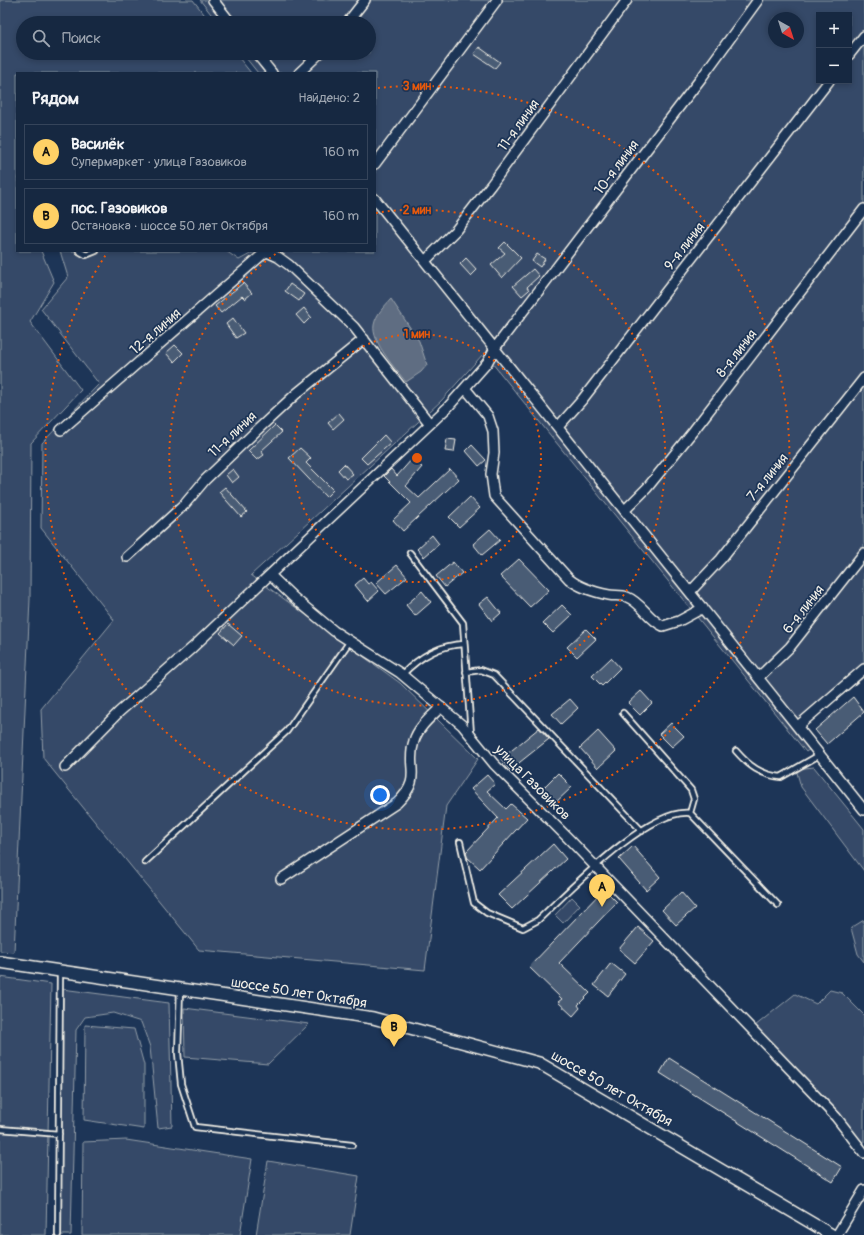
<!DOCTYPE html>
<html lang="ru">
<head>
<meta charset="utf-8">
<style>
	body { margin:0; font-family:Pangolin,sans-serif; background:#23344c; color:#f1f3f6 }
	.controls { position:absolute; right:12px; top:12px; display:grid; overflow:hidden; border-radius:0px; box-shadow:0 2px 6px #0003 }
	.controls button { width:36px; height:36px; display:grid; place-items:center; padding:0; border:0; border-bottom:1px solid #35445a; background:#162841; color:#f1f3f6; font:20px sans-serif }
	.compass { position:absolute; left:768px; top:12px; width:36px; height:36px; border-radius:50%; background:#162841; box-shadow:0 2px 6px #0003; rotate:141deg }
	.you { position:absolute; left:380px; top:795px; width:14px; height:14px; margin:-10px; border:3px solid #fff; border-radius:50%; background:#1a73e8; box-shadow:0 0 0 6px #1a73e833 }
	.badge { display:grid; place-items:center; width:26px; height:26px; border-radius:50%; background:#ffd166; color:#111; font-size:13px; font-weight:700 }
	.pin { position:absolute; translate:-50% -33px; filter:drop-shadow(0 1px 2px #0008) }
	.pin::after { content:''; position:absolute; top:21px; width:14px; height:12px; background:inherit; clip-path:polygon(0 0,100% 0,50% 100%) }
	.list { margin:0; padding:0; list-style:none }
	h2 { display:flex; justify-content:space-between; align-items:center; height:52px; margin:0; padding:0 16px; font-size:17px }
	h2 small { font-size:13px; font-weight:400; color:#9ea6b1 }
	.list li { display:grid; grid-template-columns:26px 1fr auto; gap:12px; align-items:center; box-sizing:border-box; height:56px; margin:0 8px 8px; padding:0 8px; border:1px solid #35445a; border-radius:0px }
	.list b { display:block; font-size:15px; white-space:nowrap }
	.list p { margin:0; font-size:13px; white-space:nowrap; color:#9ea6b1 }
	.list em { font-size:13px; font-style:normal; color:#9ea6b1 }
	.icon { flex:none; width:22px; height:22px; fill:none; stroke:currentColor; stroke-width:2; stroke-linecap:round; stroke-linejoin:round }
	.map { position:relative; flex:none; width:864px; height:1235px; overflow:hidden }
	.search { position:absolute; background:#162841; box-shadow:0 2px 6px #0003; left:16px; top:16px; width:360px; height:44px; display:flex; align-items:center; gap:10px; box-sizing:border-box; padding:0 14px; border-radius:22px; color:#9ea6b1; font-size:15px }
	.panel { position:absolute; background:#162841; box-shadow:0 2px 6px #0003; left:16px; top:72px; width:360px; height:180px; border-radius:0px }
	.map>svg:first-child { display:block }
</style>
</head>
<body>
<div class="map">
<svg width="864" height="1235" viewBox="0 0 864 1235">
	<rect width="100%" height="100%" fill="#1d3557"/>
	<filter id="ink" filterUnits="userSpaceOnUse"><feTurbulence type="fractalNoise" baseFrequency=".025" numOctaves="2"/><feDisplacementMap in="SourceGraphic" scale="8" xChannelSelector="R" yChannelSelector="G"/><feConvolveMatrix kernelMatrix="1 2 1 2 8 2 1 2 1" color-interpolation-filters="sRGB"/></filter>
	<g filter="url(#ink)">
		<!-- green -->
		<path fill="#354a67" stroke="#949ea8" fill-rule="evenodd" d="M0 0H193L211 23H23V53H235L251 73H17V251H41L54 282 30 322 81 390 31 443 30 599 14 952 0 951Z
			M200 0H864V677L801 729 814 746 806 752 484 353 441 401 251 575 400 683 478 759 446 806 425 970 199 950 43 758 41 709 114 620 41 528 42 443 99 384 41 309 68 277 60 251H226L239 260 256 251H375V73H258L242 53H369V23H218ZM819 15H849V81H819ZM774 18H798V42H774Z
			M814 767 864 829V871L801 787 796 769Z
			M572 897 580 905 563 923 555 915Z
			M864 920V962L858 954 851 928Z
			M0 977 51 984 46 1235H0Z
			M62 989 169 1003 172 1126 158 1128 150 1047 141 1022 113 1013 85 1017 76 1030 71 1235H57Z
			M830 990 842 993 864 1015V1148L844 1122 755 1026 795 994 816 1004Z
			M184 1008 309 1024 268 1064 185 1057Z
			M85 1025 134 1029 144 1065V1129L84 1120Z
			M126 1140 252 1159 240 1235H82L83 1142Z
			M268 1161 359 1176 350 1235H256Z"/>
		<!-- water -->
		<path fill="#5e6d82" stroke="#9aa2ab" d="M391 299 419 341 427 365 421 372 406 382C396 369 371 342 374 325 376 314 384 307 391 299Z"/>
		<!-- building -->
		<path fill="#485b74" stroke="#f4f1e8" d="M479 47 500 62 495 68 474 54Z
			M505 242 521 258 502 278 491 265 505 253 499 248Z
			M537 254 545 259 540 267 532 261Z
			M466 258 477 270 471 276 460 264Z
			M533 269 539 276 527 287 529 290 522 296 513 286Z
			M243 283 252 293 245 299 242 296 221 313 215 306Z
			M290 284 304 294 299 301 285 291Z
			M304 308 311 317 304 324 296 315Z
			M233 318 244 333 236 338 226 324Z
			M175 345 183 353 174 362 166 353Z
			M339 413 344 419 333 429 328 423Z
			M275 425 282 432 261 451 264 455 257 460 248 451Z
			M384 435 391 443 367 464 361 458Z
			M447 439 456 440 454 452 445 451Z
			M472 445 486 460 479 466 466 451Z
			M300 448 311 458 306 463 333 490 326 497 289 458Z
			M412 459 422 467 406 486 419 498 450 469 459 479 403 531 393 520 411 503 384 476 391 469 397 476Z
			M344 464 353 474 346 479 338 470Z
			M233 469 239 477 232 483 226 475Z
			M225 487 247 512 241 517 219 492Z
			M470 497 480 508 459 527 449 517Z
			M490 529 500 540 482 555 473 544Z
			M432 535 439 544 424 557 417 549Z
			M519 559 549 590 530 607 500 576Z
			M453 562 462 573 445 587 436 576Z
			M397 565 407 577 386 594 376 583Z
			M363 578 368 584 371 582 379 591 368 601 355 585Z
			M422 591 431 602 415 616 406 605Z
			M488 597 501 613 492 621 479 604Z
			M562 605 572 615 553 633 543 623Z
			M228 624 242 636 234 645 220 633Z
			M586 629 596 639 577 657 567 647Z
			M611 658 620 668 602 686 592 676Z
			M641 691 652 703 640 715 628 703Z
			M853 697 864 712 827 744 815 730Z
			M570 699 578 708 561 724 552 714Z
			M671 723 684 736 672 747 659 734Z
			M539 728 549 739 510 770 501 759Z
			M598 731 616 751 598 768 580 748Z
			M558 773 572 787 554 804 541 790Z
			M487 775 495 784 487 791 506 809 511 804 527 818 480 869 467 857 466 852 498 818 471 789Z
			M553 844 566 859 512 909 498 895Z
			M633 846 660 877 646 890 619 859Z
			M604 889 617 902 559 963 590 993 578 1005 580 1008 573 1016 558 1002 562 999 529 967Z
			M681 892 695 908 676 925 662 910Z
			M638 927 654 941 635 963 619 949Z
			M611 963 625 974 608 996 594 985Z
			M669 1058 842 1167 833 1182 660 1073Z"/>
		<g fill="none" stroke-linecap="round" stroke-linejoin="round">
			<!-- service casing -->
			<g stroke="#f4f1e8" stroke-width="8">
				<path id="service" d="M79 251 86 255 96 251
					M410 553 463 623 471 734
					M466 672 481 670 494 675 642 831
					M402 675C419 657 439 645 464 644
					M623 713 691 790 694 799 690 813
					M736 751C749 766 761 775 781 777L821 754
					M460 842 474 903 487 913 523 928 538 920C569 891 648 808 690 813L778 905
					M145 862 287 731 350 641
					M180 989 178 1053 181 1084 195 1127 352 1145
					M0 1129 59 1134
					M58 1235 60 971"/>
			</g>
			<!-- minor casing -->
			<g stroke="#f4f1e8" stroke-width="12">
				<path id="minor" d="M213 0 231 23
					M347 23 365 0
					M256 53 272 73
					M849 55 864 36
					M299 73 320 53
					M375 164 497 0
					M375 199 864 810
					M425 261 456 230 491 185 627 0
					M465 388 488 416 493 431 494 453 491 474 494 496 569 579C580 588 594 592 609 595 614 596 622 595 627 597 642 603 648 619 663 626L679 621 703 608
					M558 427 582 400 829 81
					M61 430 263 254 267 252 278 257 289 265 354 327 430 424
					M625 510 647 488 694 430 864 209
					M127 557 184 505 205 480 255 432 296 394 364 339
					M270 575 293 597 334 631 400 673 462 725 494 764 569 839 836 1117 864 1153
					M690 592 721 559 864 378
					M759 677 790 647 864 553
					M798 726 864 669
					M65 767 119 712 192 648 448 407 487 363 495 348 702 77 758 0
					M281 879 397 803C424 777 405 768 414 741 418 727 431 717 441 707
					M837 1235 864 1190"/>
			</g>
			<!-- tertiary casing -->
			<g stroke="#f4f1e8" stroke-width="14">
				<path id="tertiary" d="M0 962 373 1018 539 1063 832 1235"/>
			</g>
			<!-- service -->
			<use href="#service" stroke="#1d3557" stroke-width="4.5"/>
			<!-- minor -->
			<use href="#minor" stroke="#1d3557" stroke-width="9"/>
			<!-- tertiary -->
			<use href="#tertiary" stroke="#1d3557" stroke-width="11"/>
		</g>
	</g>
	<!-- distance rings -->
	<g fill="none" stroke="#e8590c" stroke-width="2" stroke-dasharray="2 4">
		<circle cx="417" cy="458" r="124"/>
		<path d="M376 213A248 248 0 1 1 280 251"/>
		<path d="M378 88A372 372 0 1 1 107 253"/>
	</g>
	<g text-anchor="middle" stroke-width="3.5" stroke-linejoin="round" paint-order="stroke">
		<!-- street labels -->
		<g font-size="14" fill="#f4f1e8" stroke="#1d3557">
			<text transform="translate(518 125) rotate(-54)" y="5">11-я линия</text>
			<text transform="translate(616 167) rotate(-53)" y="5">10-я линия</text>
			<text transform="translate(684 246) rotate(-52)" y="5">9-я линия</text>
			<text transform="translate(155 331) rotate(-41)" y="5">12-я линия</text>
			<text transform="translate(736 353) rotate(-52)" y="5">8-я линия</text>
			<text transform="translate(232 434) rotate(-43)" y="5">11-я линия</text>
			<text transform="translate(767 477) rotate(-51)" y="5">7-я линия</text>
			<text transform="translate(803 609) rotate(-52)" y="5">6-я линия</text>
			<text transform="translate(533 782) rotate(45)" y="5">улица Газовиков</text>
			<text transform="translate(299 992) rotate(9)" y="5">шоссе 50 лет Октября</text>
			<text transform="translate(612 1088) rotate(30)" y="5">шоссе 50 лет Октября</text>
		</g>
	</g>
	<circle cx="417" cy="458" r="6" fill="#e8590c" stroke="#1d3557" stroke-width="2"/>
	<g font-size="12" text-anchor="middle" font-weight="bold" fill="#e8590c" stroke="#1d3557" stroke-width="3.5" stroke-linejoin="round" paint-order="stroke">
		<text x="417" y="90">3 мин</text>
		<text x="417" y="214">2 мин</text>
		<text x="417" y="338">1 мин</text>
	</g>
</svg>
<div class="controls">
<button>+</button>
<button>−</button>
</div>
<svg class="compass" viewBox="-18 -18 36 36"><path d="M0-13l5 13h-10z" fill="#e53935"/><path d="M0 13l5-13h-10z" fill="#9ea6b1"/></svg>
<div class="you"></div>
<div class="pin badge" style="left:602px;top:907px">A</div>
<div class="pin badge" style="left:394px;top:1047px">B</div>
<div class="search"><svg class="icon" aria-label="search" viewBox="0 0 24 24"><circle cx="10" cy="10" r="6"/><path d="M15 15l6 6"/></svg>Поиск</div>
<section class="panel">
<h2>Рядом<small>Найдено: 2</small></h2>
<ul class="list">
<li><span class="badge">A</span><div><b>Василёк</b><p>Супермаркет · улица Газовиков</p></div><em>160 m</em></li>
<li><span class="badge">B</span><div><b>пос. Газовиков</b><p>Остановка · шоссе 50 лет Октября</p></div><em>160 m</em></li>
</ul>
</section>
</div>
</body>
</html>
